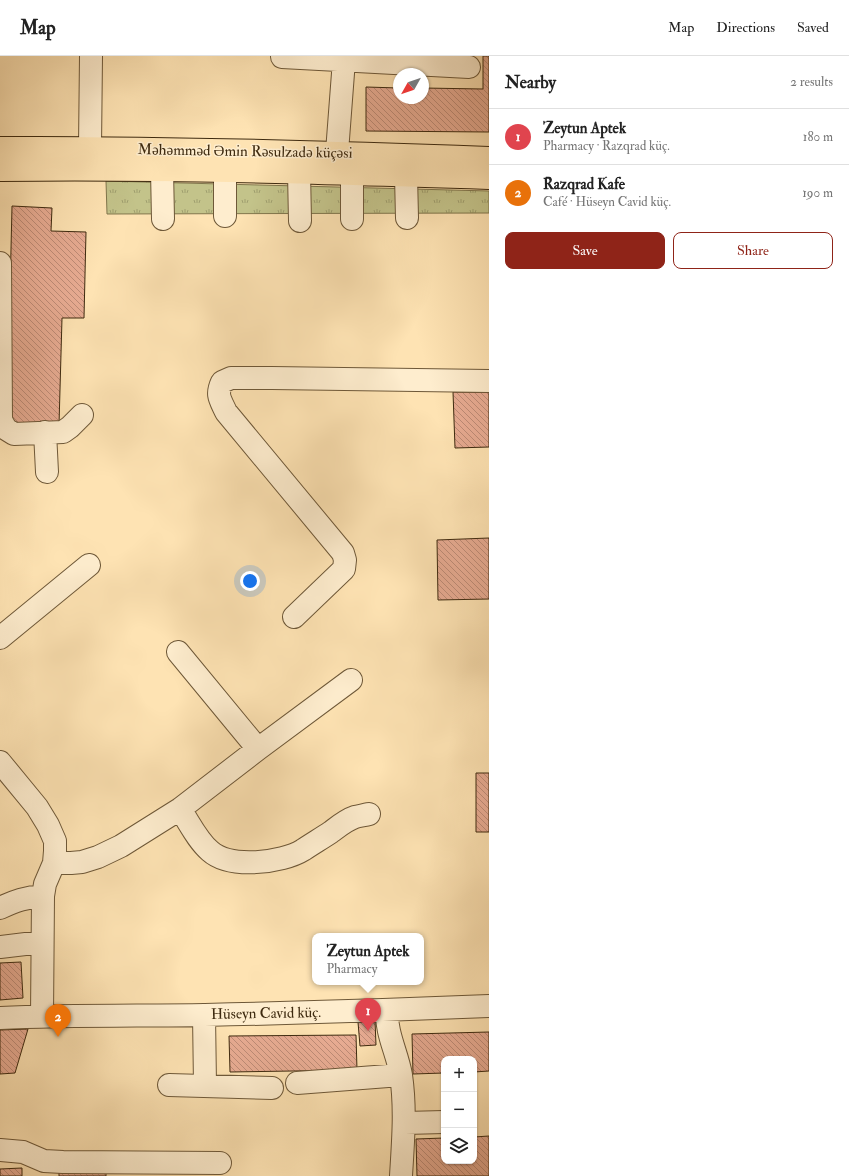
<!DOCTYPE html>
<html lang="en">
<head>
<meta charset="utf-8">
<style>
	body { margin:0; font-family:"IM FELL Double Pica",serif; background:#f6f6f6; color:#222 }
	.controls { position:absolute; right:12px; bottom:12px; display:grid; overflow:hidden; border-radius:8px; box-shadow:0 1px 3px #0004 }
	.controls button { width:36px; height:36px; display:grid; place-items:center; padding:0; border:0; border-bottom:1px solid #e0e0e0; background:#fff; color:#222; font:20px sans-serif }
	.compass { position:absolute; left:393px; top:12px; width:36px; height:36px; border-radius:50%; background:#fff; box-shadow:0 1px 3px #0004; rotate:230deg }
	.you { position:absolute; left:250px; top:525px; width:14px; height:14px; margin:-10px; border:3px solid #fff; border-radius:50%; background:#1a73e8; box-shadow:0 0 0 6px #1a73e833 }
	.badge { display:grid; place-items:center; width:26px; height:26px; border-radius:50%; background:#8f2418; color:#fff; font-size:13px; font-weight:700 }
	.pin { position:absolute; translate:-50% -33px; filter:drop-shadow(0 1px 2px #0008) }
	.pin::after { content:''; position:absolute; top:21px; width:14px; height:12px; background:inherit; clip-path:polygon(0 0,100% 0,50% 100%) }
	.popup { position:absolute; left:312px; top:877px; width:112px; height:52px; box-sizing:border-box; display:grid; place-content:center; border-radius:8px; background:#fff; filter:drop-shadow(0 1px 3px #0005); font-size:13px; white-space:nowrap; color:#767676 }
	.popup b { font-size:15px; color:#222 }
	.popup::after { content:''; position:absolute; left:50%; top:100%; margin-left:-8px; border:8px solid transparent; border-top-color:#fff }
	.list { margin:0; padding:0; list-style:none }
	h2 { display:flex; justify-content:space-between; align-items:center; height:52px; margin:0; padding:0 16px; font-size:17px }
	h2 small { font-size:13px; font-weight:400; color:#767676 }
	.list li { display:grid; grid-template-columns:26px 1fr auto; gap:12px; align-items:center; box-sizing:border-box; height:56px; padding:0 16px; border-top:1px solid #e0e0e0 }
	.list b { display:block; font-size:15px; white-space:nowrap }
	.list p { margin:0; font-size:13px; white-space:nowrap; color:#767676 }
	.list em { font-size:13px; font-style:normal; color:#767676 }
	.actions { display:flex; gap:8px; padding:12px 16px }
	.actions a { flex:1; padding:9px 0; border:1px solid #8f2418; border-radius:8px; text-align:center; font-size:14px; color:#8f2418 }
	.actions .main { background:#8f2418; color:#fff }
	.icon { flex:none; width:22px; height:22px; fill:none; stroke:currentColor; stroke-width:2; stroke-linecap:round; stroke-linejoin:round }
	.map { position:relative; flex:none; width:489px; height:1120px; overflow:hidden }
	header { display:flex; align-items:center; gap:24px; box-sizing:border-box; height:56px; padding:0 20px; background:#fff; border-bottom:1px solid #e0e0e0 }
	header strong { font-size:19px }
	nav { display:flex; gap:22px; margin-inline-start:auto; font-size:14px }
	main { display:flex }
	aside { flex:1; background:#fff }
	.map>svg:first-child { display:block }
</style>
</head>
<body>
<header>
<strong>Map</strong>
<nav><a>Map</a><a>Directions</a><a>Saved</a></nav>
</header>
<main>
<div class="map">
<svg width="489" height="1120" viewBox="0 0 489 1120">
	<defs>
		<pattern id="grass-tufts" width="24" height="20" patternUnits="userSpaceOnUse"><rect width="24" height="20" fill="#c3c38a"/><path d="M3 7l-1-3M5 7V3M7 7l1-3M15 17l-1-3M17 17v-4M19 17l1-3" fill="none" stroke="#a09f6f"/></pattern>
		<pattern id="building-back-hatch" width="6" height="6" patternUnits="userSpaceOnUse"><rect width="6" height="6" fill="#e7ab92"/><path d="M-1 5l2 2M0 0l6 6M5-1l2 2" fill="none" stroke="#bd8b76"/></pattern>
	</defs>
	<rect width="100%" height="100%" fill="#fee3b3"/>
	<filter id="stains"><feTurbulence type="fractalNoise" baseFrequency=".005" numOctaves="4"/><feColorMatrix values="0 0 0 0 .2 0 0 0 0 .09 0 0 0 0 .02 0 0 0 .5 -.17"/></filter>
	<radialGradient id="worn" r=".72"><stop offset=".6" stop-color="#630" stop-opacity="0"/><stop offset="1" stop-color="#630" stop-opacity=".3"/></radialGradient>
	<!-- grass -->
	<path fill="url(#grass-tufts)" stroke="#80764c" d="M106 125 489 135V157L107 158Z"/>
	<!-- building -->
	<path fill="url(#building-back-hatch)" stroke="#3e2a0f" d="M483 0H489V76L366 75V31L399 32V42H423V32L483 33Z
		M12 150 52 152 51 175 86 176 84 262H62L59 369 7 367Z
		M453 336H489V391L455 392Z
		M489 482V543L438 544 437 484Z
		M476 717H489V776H476Z
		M21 906 23 942 0 944V907Z
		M375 965 376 989 360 990 358 966Z
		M28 973 15 1017 0 1018V974Z
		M489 976V1015L474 1016V1003H444V1017L413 1018 412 978Z
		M356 979 357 1014 230 1016 229 980Z
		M489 1080V1120H417L416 1083 444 1082V1105H474V1081Z
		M22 1112V1120H0V1113Z
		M106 1113V1120H59V1115Z"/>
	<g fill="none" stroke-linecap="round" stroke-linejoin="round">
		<!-- minor casing -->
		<g stroke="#6e5838" stroke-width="24">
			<path id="minor" d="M282 1 469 11
				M90 91 91 0
				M337 96 344 4
				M162 114 163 163
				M299 116 300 165
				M352 118V163
				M406 119 407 162
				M225 160V115
				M0 207 1 364 6 373 14 378 63 376 70 371 82 359
				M45 376 47 416
				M294 561 344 513 345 504 343 497 226 356C220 343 216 339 222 326L231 322H272L489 325
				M0 582 89 509
				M178 596 258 693
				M0 706 37 751 48 769 55 785V795L54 807 45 828 43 840 42 960
				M180 753C189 766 197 784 210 795 230 813 282 807 303 794 312 788 322 782 331 776 339 770 346 764 355 761 359 760 365 759 369 758
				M54 807H71L82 806 98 801 121 790 180 753 258 693 351 624
				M0 852C15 845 26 841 43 840
				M0 891 42 886
				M387 954C386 978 397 996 401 1019 406 1053 403 1086 401 1120
				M204 959 205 1029
				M0 962C68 959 137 960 205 959 300 957 394 954 489 950
				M297 1027 401 1019
				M169 1029 272 1032
				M405 1067 444 1066
				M0 1094 23 1096 44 1105 63 1106 220 1107"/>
		</g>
		<!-- major casing -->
		<g stroke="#3e2a0f" stroke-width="24">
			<path id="major" d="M0 92C163 91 326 96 489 102
				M0 114C163 112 326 117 489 122"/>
		</g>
		<!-- minor -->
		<use href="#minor" stroke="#feedce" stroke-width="22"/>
		<!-- major -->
		<use href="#major" stroke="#fee3b3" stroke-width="22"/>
	</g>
	<g text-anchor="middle" stroke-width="3" stroke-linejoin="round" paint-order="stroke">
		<!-- street labels -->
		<g font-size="15" fill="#3e2a0f" stroke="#feedce">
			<text transform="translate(245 95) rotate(1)" y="5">Məhəmməd Əmin Rəsulzadə küçəsi</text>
			<text transform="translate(266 957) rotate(-1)" y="5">Hüseyn Cavid küç.</text>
		</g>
	</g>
	<rect width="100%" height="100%" filter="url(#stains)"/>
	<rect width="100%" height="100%" fill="url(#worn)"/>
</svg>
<div class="controls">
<button>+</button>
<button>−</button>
<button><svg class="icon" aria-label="layers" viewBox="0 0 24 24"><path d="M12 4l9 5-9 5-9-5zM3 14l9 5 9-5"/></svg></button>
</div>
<svg class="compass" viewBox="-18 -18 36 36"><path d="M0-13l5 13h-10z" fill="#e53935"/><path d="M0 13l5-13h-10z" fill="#767676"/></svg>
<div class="you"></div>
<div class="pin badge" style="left:368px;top:975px;background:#e0444e">1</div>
<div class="popup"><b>Zeytun Aptek</b>Pharmacy</div>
<div class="pin badge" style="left:58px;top:981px;background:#e8710a">2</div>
</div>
<aside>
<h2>Nearby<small>2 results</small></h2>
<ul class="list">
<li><span class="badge" style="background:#e0444e">1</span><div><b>Zeytun Aptek</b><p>Pharmacy · Razqrad küç.</p></div><em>180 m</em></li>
<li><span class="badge" style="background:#e8710a">2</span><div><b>Razqrad Kafe</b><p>Café · Hüseyn Cavid küç.</p></div><em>190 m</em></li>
</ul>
<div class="actions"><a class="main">Save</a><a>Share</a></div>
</aside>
</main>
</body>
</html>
